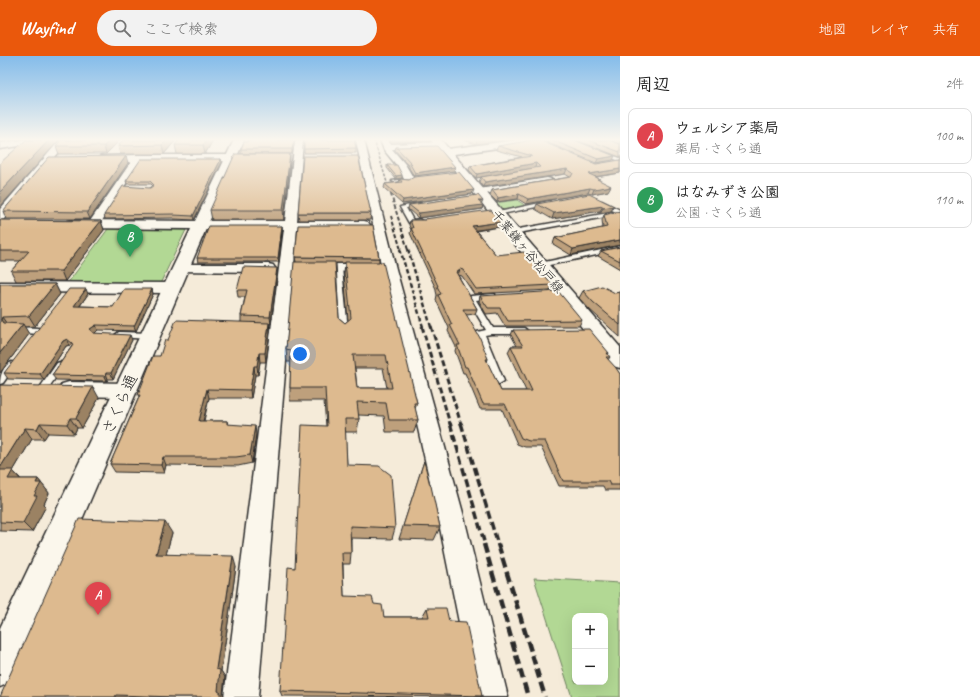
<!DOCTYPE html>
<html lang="ja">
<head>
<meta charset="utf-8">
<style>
	body { margin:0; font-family:Caveat,"Klee One",sans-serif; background:#f2f2f2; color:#222 }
	.controls { position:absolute; right:12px; bottom:12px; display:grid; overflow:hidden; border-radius:8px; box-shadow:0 4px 16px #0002 }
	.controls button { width:36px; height:36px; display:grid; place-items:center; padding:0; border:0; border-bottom:1px solid #e0e0e0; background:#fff; color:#222; font:20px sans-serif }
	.you { position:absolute; left:300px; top:298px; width:14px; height:14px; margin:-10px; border:3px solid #fff; border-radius:50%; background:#1a73e8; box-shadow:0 0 0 6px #1a73e833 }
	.badge { display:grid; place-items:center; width:26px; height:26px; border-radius:50%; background:#ea580c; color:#fff; font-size:13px; font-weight:700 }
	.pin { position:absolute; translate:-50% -33px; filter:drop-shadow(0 1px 2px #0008) }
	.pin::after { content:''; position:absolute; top:21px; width:14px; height:12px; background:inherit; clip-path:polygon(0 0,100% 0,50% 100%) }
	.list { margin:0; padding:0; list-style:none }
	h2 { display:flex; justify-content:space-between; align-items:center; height:52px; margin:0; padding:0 16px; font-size:17px }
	h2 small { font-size:13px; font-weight:400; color:#767676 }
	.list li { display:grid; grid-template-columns:26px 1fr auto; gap:12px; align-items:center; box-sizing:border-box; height:56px; margin:0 8px 8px; padding:0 8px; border:1px solid #e0e0e0; border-radius:8px }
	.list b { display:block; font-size:15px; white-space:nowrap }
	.list p { margin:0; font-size:13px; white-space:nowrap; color:#767676 }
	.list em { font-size:13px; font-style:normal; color:#767676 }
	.icon { flex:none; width:22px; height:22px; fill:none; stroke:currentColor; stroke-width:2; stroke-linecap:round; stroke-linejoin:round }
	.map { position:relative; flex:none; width:620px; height:641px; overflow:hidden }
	header { display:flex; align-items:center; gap:24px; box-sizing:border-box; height:56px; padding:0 20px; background:#ea580c; color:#fff }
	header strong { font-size:19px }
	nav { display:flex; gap:22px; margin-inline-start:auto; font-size:14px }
	.search { width:280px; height:36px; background:#f2f2f2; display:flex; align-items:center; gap:10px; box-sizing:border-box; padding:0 14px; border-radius:22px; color:#767676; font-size:15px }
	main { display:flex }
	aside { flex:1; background:#fff }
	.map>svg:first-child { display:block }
</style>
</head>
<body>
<header>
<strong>Wayfind</strong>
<div class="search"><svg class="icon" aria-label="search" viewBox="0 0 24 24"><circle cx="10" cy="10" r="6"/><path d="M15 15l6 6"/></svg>ここで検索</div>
<nav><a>地図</a><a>レイヤ</a><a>共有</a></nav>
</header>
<main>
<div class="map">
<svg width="620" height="641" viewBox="0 0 620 641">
	<rect width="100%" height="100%" fill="#f5ebd9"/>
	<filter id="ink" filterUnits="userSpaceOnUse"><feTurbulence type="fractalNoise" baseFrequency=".025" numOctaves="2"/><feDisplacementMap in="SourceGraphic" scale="8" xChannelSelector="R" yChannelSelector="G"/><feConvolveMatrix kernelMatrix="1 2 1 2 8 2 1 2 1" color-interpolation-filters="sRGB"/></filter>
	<g filter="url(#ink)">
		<!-- green -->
		<path fill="#b2d894" stroke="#6e8260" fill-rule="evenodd" d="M517 144 526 150 501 154 494 147Z
			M108 173 186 174 160 228H67Z
			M534 522 620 527V641H572ZM575 560H605V626H575Z"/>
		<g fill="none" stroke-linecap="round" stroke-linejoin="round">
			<!-- service casing -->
			<g stroke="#2b2b2b" stroke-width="3">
				<path id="service" d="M603 96 620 102V105L601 98Z
					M411 122H413V124L394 126 392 125Z
					M549 145 551 146V148L497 159 494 157Z
					M602 145 620 154V158L600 148V146Z
					M420 147 423 149 422 150 406 152 413 164 419 163 422 165 419 167H409L400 151Z
					M614 156 617 158 616 159 513 178 510 176 513 174Z
					M620 190V194L540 211 537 209 540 207Z
					M339 210 342 212 348 275 344 278 340 275 336 212Z
					M492 238H495V242L476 244 493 272H524L528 275 524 278H491L485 279 504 325 499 328C491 326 479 287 476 278L477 276 486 274 467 242 471 240Z
					M16 271 38 272 42 275 38 278 13 276 12 274 13 272Z
					M119 276 150 277 154 280 150 283 116 281 115 279Z
					M12 306 16 309 3 327 0 328C0 320 3 309 12 306Z
					M60 306 64 309 63 311 47 334H41L39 332 41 330 57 307Z"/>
			</g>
			<!-- minor casing -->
			<g stroke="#2b2b2b" stroke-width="3">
				<path id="minor" d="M22 84H42L38 87 0 93V87Z
					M60 84H69L4 163 0 164V153Z
					M295 84H303L297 165H364L368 166 370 169 368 172 364 173H297L258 641H224L284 173H200L196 172 194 169 196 166 200 165H285Z
					M356 84H364L396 213 463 457 508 641H474L437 457 382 213Z
					M380 84H388L390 88 441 86 445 89 441 92 392 93 405 108 414 123 409 126 405 125 398 111 384 94Z
					M516 84H538L534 87 447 99 443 96 447 93Z
					M138 99H251L256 102 251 105 140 106 98 171H90L88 168 131 106H101L96 103 101 100Z
					M547 122 551 123 552 125 551 127 479 139 474 136 479 133Z
					M181 208H268L273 209 275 212 273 215 268 216 176 215 174 212 176 209Z
					M311 208H370L375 209 377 212 375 215 370 216 306 215 304 212 306 209Z
					M0 226 171 227 176 229 179 232 176 235 171 237 0 236Z
					M69 326 126 327 133 329 136 334 133 339 126 341 69 340 62 338 59 333 62 328Z"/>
			</g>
			<!-- tertiary casing -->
			<g stroke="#2b2b2b" stroke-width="3">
				<path id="tertiary" d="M234 84H244L13 625 0 631V572L191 173 73 172 68 171 66 168 68 165 73 164 195 165Z"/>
			</g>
			<!-- primary casing -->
			<g stroke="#2b2b2b" stroke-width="3">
				<path id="primary" d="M431 84H441L620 291V312L613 310Z"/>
			</g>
			<!-- service -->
			<use href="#service" fill="#fbf7ec" fill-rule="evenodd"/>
			<!-- minor -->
			<use href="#minor" fill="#fbf7ec" fill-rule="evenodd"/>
			<!-- tertiary -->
			<use href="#tertiary" fill="#fbf7ec" fill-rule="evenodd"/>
			<!-- primary -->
			<use href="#primary" fill="#fbf7ec" fill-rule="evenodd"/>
			<!-- rail-far5 -->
			<path stroke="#2b2b2b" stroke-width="1.5" stroke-dasharray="3 1.5" stroke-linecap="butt" d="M374 84 389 133"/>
			<!-- rail-far4 -->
			<path stroke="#2b2b2b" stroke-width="2" stroke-dasharray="4 2" stroke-linecap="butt" d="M389 132 408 194
				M391 160 401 194"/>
			<!-- rail-far3 -->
			<path stroke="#2b2b2b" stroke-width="2.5" stroke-dasharray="4.5 2.5" stroke-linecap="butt" d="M400 193 423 271
				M408 193 431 271"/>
			<!-- rail-far2 -->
			<path stroke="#2b2b2b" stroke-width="3" stroke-dasharray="6 3" stroke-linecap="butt" d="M422 270 450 368
				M431 270 461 368"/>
			<!-- rail-far1 -->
			<path stroke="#2b2b2b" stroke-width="3.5" stroke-dasharray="8 3.5" stroke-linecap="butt" d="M450 367 485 489
				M461 367 498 489"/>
			<!-- rail -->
			<path stroke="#2b2b2b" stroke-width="4.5" stroke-dasharray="10 4.5" stroke-linecap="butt" d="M484 488 528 641
				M498 488 545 641"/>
		</g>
		<!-- wall -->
		<path fill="#bea07b" stroke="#2b2b2b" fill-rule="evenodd" d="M120 84 106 98H59L56 90Z
			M176 84 164 98H120L118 90Z
			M213 84 205 98H177L175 89Z
			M248 84H295L292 98H241V93L247 86Z
			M304 84 356 92V97H304Z
			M389 84H430V85L391 86Z
			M464 84H505L476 88Z
			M541 84H574L613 104 596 107Z
			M576 84H608L616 87 610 84H620V101Z
			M498 90 596 108 620 104V117L596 121 608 135 592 138 588 137 526 148 518 143 497 146 490 139 492 134 570 121 565 118 483 131 479 126 481 121 535 112 476 122 469 114 470 110 522 101 496 94Z
			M396 91 455 111 454 115 414 120 409 112V110L395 94Z
			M221 103 222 106 194 164 174 163 173 162 105 163 104 159 153 130 151 128H127L126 125Z
			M290 106 284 164H212L210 154Z
			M128 107 90 163H6L3 155Z
			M387 109 402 122 396 123 387 112Z
			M400 123 409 124 472 138 402 148 384 132 385 128 399 126Z
			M482 148 483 149 482 153 418 162 408 153 409 149Z
			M537 148 614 150 611 155 600 157V155L552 163 535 153Z
			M620 155V189L571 199 553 188 555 182 603 172 602 164 604 159Z
			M298 157H371L370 164H299Z
			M425 163 499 171 476 175 496 199 553 229 550 234 474 238 462 220 458 219 477 253 475 258 466 259 488 303 487 306 501 335H526L508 296 511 290H517L511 279 513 274 609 297 608 299 610 301 608 304 620 318V434H605L603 430H559L541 391H525L517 388 502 353H480L465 317H463L455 295 456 291 448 275 449 272 436 244 437 239 436 235V233L410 177 411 174 409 169 410 164H425Z
			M0 164 101 165 104 174 65 225H16L11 215 20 205H0Z
			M282 170V174L279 206H198L197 202Z
			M620 191V213L598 200 601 195Z
			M295 201 379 202V206L417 347 415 353 418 364 414 376H386L384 360 358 359 359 363 357 376H345L347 409 395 472 392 483 351 482V497L350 508H343L344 540 374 548 384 561H422L427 552 449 565 482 640 480 641 282 640 280 635 295 512 326 370 324 345H290V332L291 306H287L286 293 296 206ZM336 207H345L344 218 348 264 345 267 339 262ZM355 312H383L387 332H357Z
			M277 218 271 268H269L270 275 266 306H260L258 319H255L251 342H209L204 365H227L228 368 256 378 252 407 238 410 166 409 164 417 115 416 110 408 139 341 138 339 160 300 168 284 241 266V260L245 241H238L237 234Z
			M0 228H55L60 238 35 270 24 271 29 278 0 317Z
			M152 233 153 238 136 275 98 274 94 277 132 284 113 323H108L107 325 56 324 52 319 72 290 70 289 66 290 44 324 8 323 4 317 88 238 80 250 113 251Z
			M583 235 615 237 620 236V281L589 253 579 242Z
			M480 240 582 264 579 270H505L497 257 486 258 479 245Z
			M0 329 99 342 82 372H77L74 378 48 377 44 383H32L13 415 21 423H38L49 437 44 448 46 450 32 476 0 475Z
			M424 405 440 471 434 484 399 483Z
			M172 477 166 498 236 511 221 615 225 621 223 638 225 641H0Z"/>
		<!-- shaded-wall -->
		<path fill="#9b8264" stroke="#2b2b2b" d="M49 84H59L0 151V136Z
			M110 84H120L106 98 104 90Z
			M167 84H176L164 98 162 89Z
			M207 84H213L205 98 203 89Z
			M294 84H295L292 98V93Z
			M477 84H505L476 88Z
			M290 98V106L284 164 283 154Z
			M126 100 128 107 90 163 87 156Z
			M615 100 613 104 596 107 598 103Z
			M221 103 222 106 194 164 193 160Z
			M536 107 535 112 476 122 477 118Z
			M455 111 454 115 414 120 415 117Z
			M567 113 565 118 483 131 485 126Z
			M620 113V117L587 122 589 118Z
			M402 119V122L396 123V120Z
			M611 130 608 135 592 138 594 133Z
			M590 132 588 137 526 148 528 143Z
			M474 134 472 138 402 148 403 144Z
			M519 138 518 143 497 146 498 142Z
			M483 145 481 149H483L482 153 418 162 419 157Z
			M603 150 600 155 552 163 554 157Z
			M614 150 611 155 600 157 603 152Z
			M101 165 104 174 65 225 61 215Z
			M501 166 499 171 471 175 472 170Z
			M282 170V174L279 206 278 202Z
			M620 184V189L571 199 573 193Z
			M277 212V218L271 268 270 261Z
			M460 213 458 219 455 222 456 216Z
			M55 228 60 238 35 270 29 260Z
			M86 233 88 238 76 255 74 250Z
			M152 233 153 238 136 275 134 270Z
			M2 261 9 271 8 275 1 264Z
			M269 267 270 275 266 306 265 297Z
			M23 268 29 278 0 317V297Z
			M96 269 98 274 93 279 90 273Z
			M130 279 132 284 113 323 111 317Z
			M67 283 70 289 66 290 44 324 40 318 63 285Z
			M259 297 260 306 258 319 257 310Z
			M254 310 255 319 251 342 250 334Z
			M106 317 108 323 107 325 105 320Z
			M93 331 99 342 82 372 76 362Z
			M207 333 209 342 201 373 199 365Z
			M70 362 77 372 74 378 67 368Z
			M40 367 48 377 44 383 37 373Z
			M255 370 256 378 252 407 250 399Z
			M25 372 32 383 13 415 21 424 17 432 0 415V412Z
			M163 401 166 409 164 417 161 409Z
			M38 423 49 437 44 448 46 450 32 476 23 467 36 427Z
			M165 466 172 477 163 509 156 498Z
			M233 500 236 511 221 615 225 621 223 638 225 641H221L218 635 216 613Z"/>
		<!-- building -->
		<path fill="#ddba8f" stroke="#2b2b2b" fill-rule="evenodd" d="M26 84H49L0 136V107Z
			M61 84H110L104 90H56Z
			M123 84H167L162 89 118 90Z
			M179 84H207L203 89H175Z
			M248 84H294L292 93H241L244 86H247Z
			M304 84H354L356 92 304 93Z
			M533 84H539L596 108 620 104V113L589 118 600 123H597L611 130 594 133 590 132 528 143 519 138 498 142 492 134 571 121 573 117 567 113 485 126 481 121 540 111 536 107 477 118 470 110 532 100 498 90Z
			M552 84H574L615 100 598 103Z
			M588 84H608L620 88V96Z
			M437 90 455 111 415 117 410 108H412L396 91Z
			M235 98H290L283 154H210Z
			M126 100 87 156 3 155 49 101Z
			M303 100H358L371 157H298Z
			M141 103H221L193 160 173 159 174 158 104 159 123 130 150 132 154 129 150 125H126Z
			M387 109H397L402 119 396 120Z
			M459 116 474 134 403 144 385 128 402 126 400 123 409 124 414 121Z
			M589 138 614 150 603 152V150L554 157 537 148Z
			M478 139 483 145H478L483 149 419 157 409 149Z
			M491 154 501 166 472 170 496 199 524 196 553 229 476 233 463 214 460 213 456 216 477 253H463L480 282 488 303H486L501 335H532L511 290H523L513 274 589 273 609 297H607L610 301H606L616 312 620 318V429H610L608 425H563L545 385H529L521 382 505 348H483L467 311H465L457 289H460L450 269H452L438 239 441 238 437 230H438L411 172H413L410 164H426L425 163Z
			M620 155V184L573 193 555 182 607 171 604 159Z
			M0 164 101 165 61 215H11L29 195H0Z
			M298 169H373L379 202 295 201Z
			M209 170H282L278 202H197Z
			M620 191V205L601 195Z
			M294 206H335L339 262 345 267 351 262 345 206H383L417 347H414L418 364H389L386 347 357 346 359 363H345L347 409 379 410 391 419 395 472 350 470 351 497H342L344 540 372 541 374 548 382 549 384 561H429L427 552H446L449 565 466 566 482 640 280 635 288 511 295 512 302 369 327 370 325 332H290L291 294 286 293ZM353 299H386L392 332H357Z
			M243 211 277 212 270 261 241 260 247 234H237Z
			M0 228H55L29 260 2 261 1 264 3 267 23 268 0 297Z
			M602 230 615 237 620 236V269L593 246 583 235Z
			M69 233H86L74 250 113 251 124 233H152L134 270 96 269 90 273 93 277 130 279 111 317H106L105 320 52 319 73 289 72 287 67 283 63 285 40 318 4 317Z
			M558 235 582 264 508 265 500 252H488L480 240Z
			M176 264 269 267 265 297H259L257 310H254L250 334 207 333 199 365H227V368L255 370 250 399 236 401H163L161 409 110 408 140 339H138L153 300H160L165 284H168Z
			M0 329 93 331 76 362H70L67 368 40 367 37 373 25 372 0 412Z
			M424 405 430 429 431 430 440 471 403 470Z
			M0 414H13L8 423H38L36 427H41L34 440H37L23 467 0 466Z
			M79 463 165 466 156 498 233 500 216 613 220 614 218 635 221 637V641H174L116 639 115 641H0Z"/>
	</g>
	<!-- sky -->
	<linearGradient id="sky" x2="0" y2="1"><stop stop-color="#84bcea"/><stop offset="0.48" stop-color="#faf6ee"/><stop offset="1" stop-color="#faf6ee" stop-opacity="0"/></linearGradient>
	<rect width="620" height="174" fill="url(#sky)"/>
	<g text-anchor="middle" stroke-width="4" stroke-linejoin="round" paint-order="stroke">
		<!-- far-street labels -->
		<g font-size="13" fill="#2b2b2b" stroke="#fbf7ec">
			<text transform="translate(528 195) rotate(50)" y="5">千葉鎌ヶ谷松戸線</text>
		</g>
		<!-- street labels -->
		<g font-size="16" fill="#2b2b2b" stroke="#fbf7ec">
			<text transform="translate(119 348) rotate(-66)" y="6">さくら通</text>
		</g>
	</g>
</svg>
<div class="controls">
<button>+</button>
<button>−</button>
</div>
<div class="you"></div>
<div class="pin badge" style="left:98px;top:559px;background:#e0444e">A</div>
<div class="pin badge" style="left:130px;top:201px;background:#2e9e5b">B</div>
</div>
<aside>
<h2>周辺<small>2件</small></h2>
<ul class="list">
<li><span class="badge" style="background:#e0444e">A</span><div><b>ウェルシア薬局</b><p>薬局 · さくら通</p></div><em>100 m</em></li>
<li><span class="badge" style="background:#2e9e5b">B</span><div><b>はなみずき公園</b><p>公園 · さくら通</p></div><em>110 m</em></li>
</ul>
</aside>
</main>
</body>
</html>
